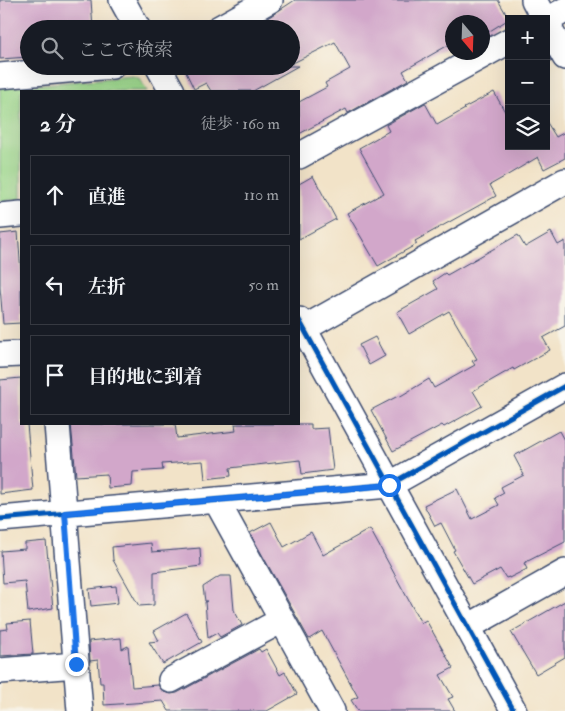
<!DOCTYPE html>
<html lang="ja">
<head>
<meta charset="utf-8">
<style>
	body { margin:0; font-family:"IM FELL Double Pica","Noto Serif JP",serif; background:#242831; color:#f1f3f6 }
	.controls { position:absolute; right:15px; top:15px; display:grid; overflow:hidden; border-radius:0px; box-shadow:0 5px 20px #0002 }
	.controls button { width:45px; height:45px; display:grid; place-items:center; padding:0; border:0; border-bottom:1px solid #363941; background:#171b24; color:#f1f3f6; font:25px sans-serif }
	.compass { position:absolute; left:445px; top:15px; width:45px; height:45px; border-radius:50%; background:#171b24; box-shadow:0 5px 20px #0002; rotate:161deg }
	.stop { position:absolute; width:15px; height:15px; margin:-11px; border:4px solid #1a73e8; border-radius:50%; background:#fff }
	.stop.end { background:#1a73e8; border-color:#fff; box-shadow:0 1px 5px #0008 }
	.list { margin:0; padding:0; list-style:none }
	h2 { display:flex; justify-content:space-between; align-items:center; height:65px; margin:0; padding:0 20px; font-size:21px }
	h2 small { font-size:16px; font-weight:400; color:#9ea1a6 }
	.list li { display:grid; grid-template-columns:32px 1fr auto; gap:15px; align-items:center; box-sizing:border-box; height:80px; margin:0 10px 10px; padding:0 10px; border:1px solid #363941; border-radius:0px }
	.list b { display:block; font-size:19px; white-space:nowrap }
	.list em { font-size:16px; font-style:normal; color:#9ea1a6 }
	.icon { flex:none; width:28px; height:28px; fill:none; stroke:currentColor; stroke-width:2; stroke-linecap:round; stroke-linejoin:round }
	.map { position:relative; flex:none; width:565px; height:711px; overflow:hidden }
	.search { position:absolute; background:#171b24; box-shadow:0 5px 20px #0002; left:20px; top:20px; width:280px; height:55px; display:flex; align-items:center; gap:12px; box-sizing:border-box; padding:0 18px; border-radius:28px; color:#9ea1a6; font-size:19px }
	.panel { position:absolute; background:#171b24; box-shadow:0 5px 20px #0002; left:20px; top:90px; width:280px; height:335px; border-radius:0px }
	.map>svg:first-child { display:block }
</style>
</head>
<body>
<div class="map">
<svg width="565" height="711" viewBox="0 0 565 711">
	<rect width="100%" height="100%" fill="#f7f3e8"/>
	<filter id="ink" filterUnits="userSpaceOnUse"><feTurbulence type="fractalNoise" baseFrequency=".02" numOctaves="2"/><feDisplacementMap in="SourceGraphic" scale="10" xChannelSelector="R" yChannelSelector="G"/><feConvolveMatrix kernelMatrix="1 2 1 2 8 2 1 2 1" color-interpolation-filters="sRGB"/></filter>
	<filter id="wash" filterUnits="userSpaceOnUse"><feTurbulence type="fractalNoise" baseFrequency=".0096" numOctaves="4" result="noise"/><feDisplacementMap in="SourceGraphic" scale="20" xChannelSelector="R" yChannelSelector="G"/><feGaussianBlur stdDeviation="1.12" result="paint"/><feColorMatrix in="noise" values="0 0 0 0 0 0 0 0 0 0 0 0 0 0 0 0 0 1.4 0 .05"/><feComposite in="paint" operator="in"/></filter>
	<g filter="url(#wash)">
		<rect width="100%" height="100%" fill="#f2e3c8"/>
		<!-- green -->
		<path fill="#9cd88c" stroke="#5c8475" d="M133 76 140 79 147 91H21V199L0 201V88Z"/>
		<g id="blocks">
			<!-- building -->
			<path fill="#d2a7ca" d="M0 0H91L93 29H29V57L0 59Z
				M295 0H498L509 19 485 34 482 29V22H452V43L403 71 408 80 348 113 346 109 299 134V102L327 87 325 83 350 69 335 42 291 64V29H272L266 19Z
				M183 66H298L253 91H211L206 83 194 89Z
				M494 92 509 119V146H546V121L556 137 565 132V158L544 169 538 157 506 176 490 185 496 196 415 241 417 244 378 266 347 213 384 193 359 148 389 131 386 125 425 103 437 125 465 109 464 108Z
				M313 176 336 219 299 239V184Z
				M18 232 21 273V323L3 324 0 287V234Z
				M551 232 558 245 565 241V326L543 338 550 350 514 370 513 368 473 391 482 406 444 427 442 425 393 451 371 410 398 396 399 397 429 379 434 388 475 365 472 361 477 359 449 311 409 334 397 312 438 289 433 281 445 273 447 275 518 235 525 247Z
				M375 337 385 356 369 365 359 345Z
				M21 378V424H27L33 490 0 494V380Z
				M71 424H175L177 438 236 431 235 424H311V429L328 428 333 470 302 474 300 460 230 468 231 476 205 479 203 461 162 464 163 470 133 472 132 486 108 488 107 474 76 476Z
				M559 431 565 442V542L524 563 527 569 509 578V577L506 578 500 569 472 584 453 551 455 550 441 523 435 526 424 505 457 489 472 519 499 505 495 498 504 493 501 487 524 475 514 456Z
				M271 522 284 547 311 532 323 555 370 529 421 623 426 620 453 668 440 675 453 697 448 699 455 711H358L351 700 358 697 322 631 309 639 250 533Z
				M46 541 53 608 28 612 25 581 3 583 1 551 25 549V543Z
				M151 543 152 552 200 548 201 566 154 572V605L139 606 113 560 112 547Z
				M220 576H231L234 610 242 625 220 637 217 633 208 638 205 602 207 601H205L203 587Z
				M116 586 118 603 91 606 89 589Z
				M565 601V657L536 674 511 632Z
				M186 613 202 642 163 664 149 642 159 641 154 631Z
				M30 621 33 654 0 656V630L8 629 7 623Z
				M121 638 122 649 128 646 132 687 158 685 164 692 171 694 177 693 259 649 261 652 266 649 280 675 285 672 297 694 267 711H169L163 701 104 705 103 683H100L98 660 90 661 89 641Z"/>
		</g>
	</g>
	<g filter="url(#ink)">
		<use href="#blocks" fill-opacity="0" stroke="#3b4a6e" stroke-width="1"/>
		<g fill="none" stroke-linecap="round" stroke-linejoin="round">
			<!-- minor casing -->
			<g stroke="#3b4a6e" stroke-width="28">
				<path id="minor" d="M122 0 138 29
					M534 0 544 19
					M546 21 565 10
					M546 23 565 57
					M218 29 270 0
					M158 66 172 91
					M0 76 112 66
					M299 156 509 41
					M0 216 21 214
					M299 320 514 711
					M299 329H303L565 181
					M0 355 21 354
					M57 424 80 711
					M216 500 332 711
					M0 519 389 485 565 386
					M468 627 565 572
					M0 671 76 665
					M171 680 282 620"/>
			</g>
			<!-- minor -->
			<use href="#minor" stroke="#fff" stroke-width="25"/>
			<!-- cycleway casing -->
			<g stroke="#f7f3e8" stroke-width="8">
				<path id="cycleway" d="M299 320 514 711
					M0 519 389 485 565 386"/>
			</g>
			<!-- cycleway -->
			<use href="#cycleway" stroke="#0057b8" stroke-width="5"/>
		</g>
	</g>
	<g fill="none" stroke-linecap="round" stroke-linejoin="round" filter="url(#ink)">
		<!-- route -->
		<path stroke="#1a73e8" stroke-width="6" d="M76 664 65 513 389 485"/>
	</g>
</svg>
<div class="controls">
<button>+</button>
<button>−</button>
<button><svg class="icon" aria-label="layers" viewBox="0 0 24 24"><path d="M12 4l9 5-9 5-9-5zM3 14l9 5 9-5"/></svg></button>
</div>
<svg class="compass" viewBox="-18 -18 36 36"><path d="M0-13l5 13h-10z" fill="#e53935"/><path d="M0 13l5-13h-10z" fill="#9ea1a6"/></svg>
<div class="stop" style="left:389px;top:485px"></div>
<div class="stop end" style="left:76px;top:664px"></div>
<div class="search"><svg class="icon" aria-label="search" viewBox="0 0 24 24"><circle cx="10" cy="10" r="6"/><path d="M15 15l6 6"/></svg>ここで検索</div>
<section class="panel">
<h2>2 分<small>徒歩 · 160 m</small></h2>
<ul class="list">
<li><svg class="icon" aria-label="ahead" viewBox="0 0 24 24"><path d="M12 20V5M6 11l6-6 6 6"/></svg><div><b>直進</b></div><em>110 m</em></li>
<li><svg class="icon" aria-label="left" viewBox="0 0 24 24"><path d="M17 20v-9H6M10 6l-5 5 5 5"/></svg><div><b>左折</b></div><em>50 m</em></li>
<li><svg class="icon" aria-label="arrive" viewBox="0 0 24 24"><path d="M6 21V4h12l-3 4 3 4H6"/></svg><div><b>目的地に到着</b></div></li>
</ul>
</section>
</div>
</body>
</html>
